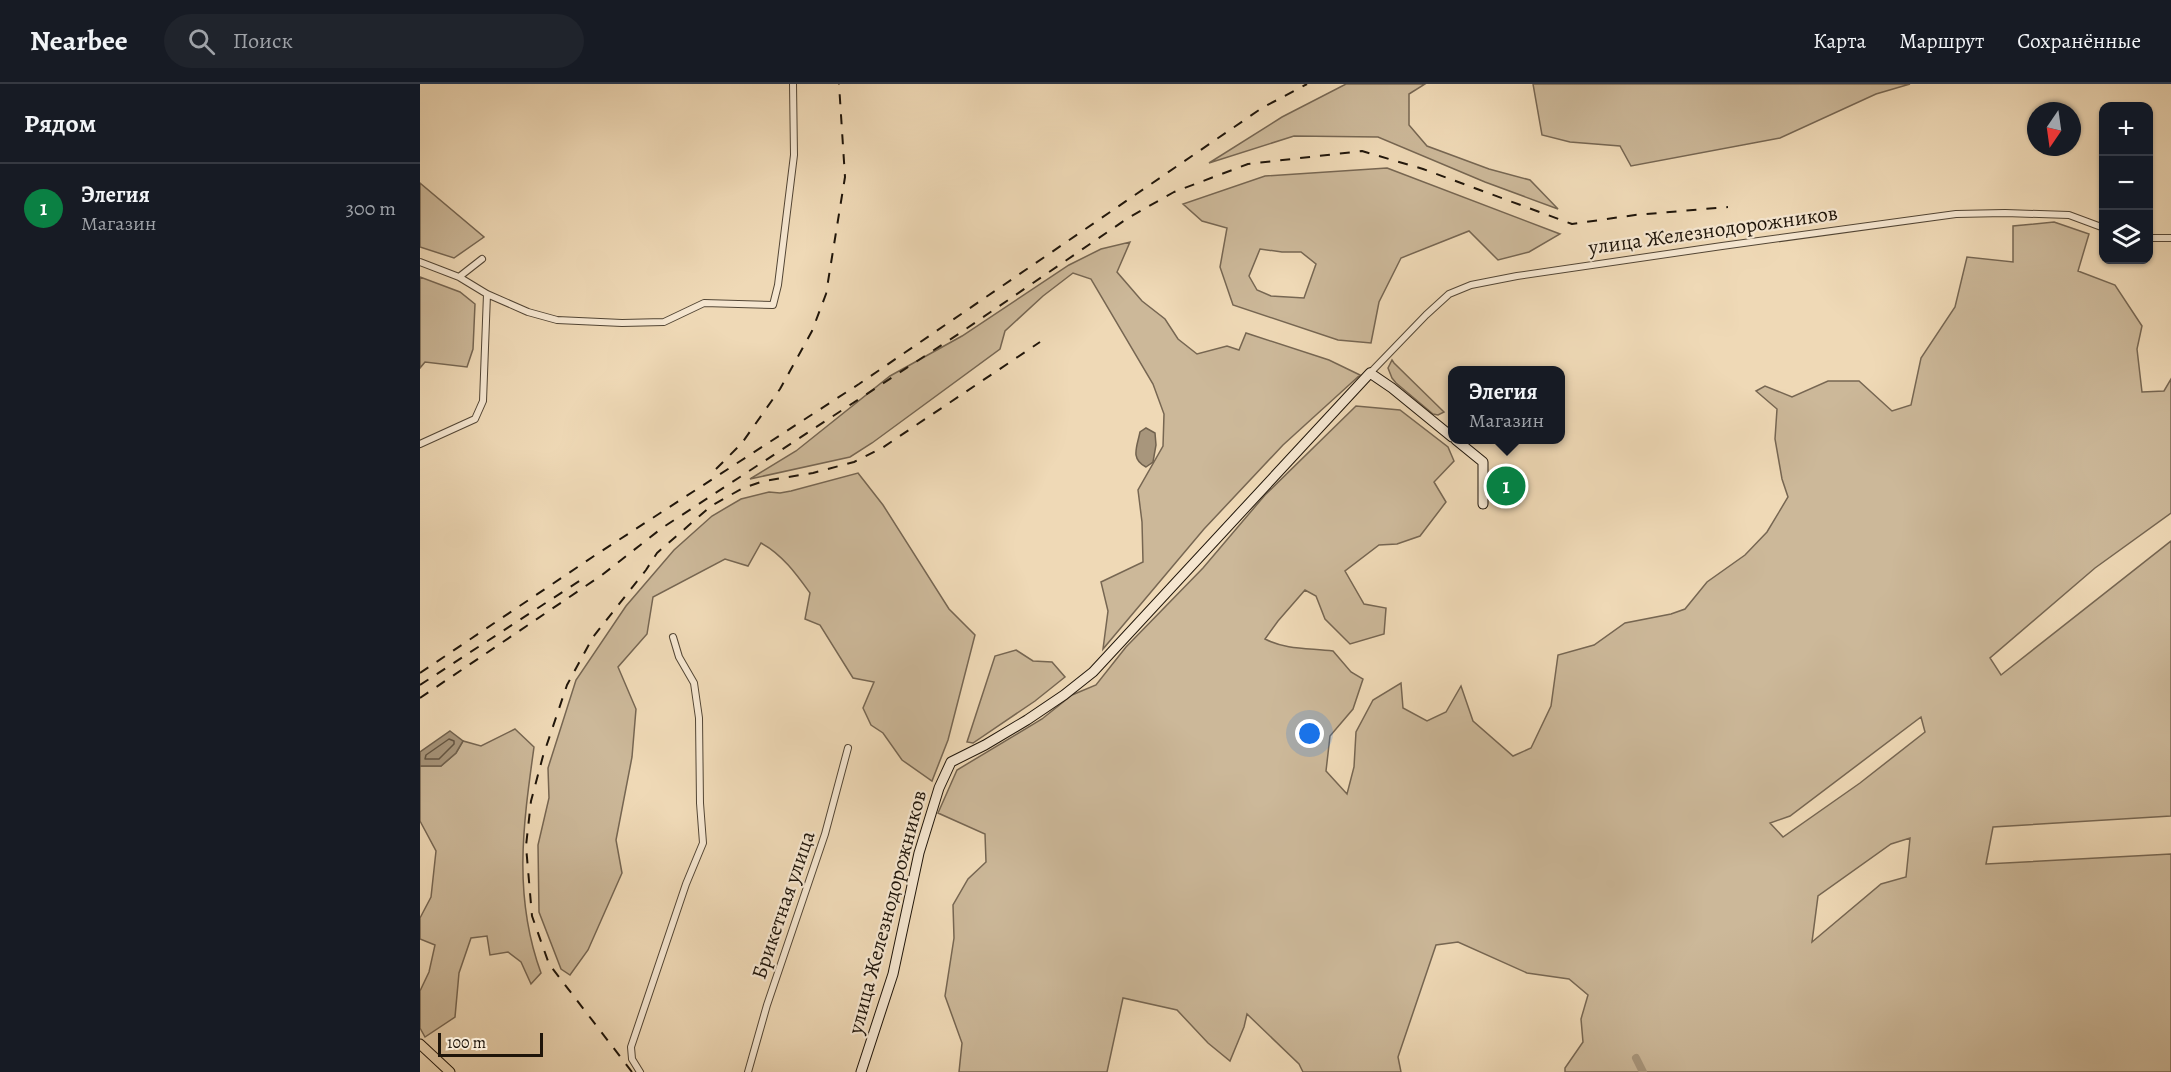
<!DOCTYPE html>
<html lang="ru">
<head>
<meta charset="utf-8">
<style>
	body { margin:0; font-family:Alegreya,serif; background:#20242c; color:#f1f3f6 }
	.controls { position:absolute; right:18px; top:18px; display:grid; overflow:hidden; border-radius:12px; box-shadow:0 2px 4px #0004 }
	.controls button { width:54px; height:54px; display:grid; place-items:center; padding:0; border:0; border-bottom:2px solid #363941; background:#171b24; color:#f1f3f6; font:30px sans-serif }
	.compass { position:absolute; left:1607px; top:18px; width:54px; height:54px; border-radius:50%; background:#171b24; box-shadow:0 2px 4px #0004; rotate:193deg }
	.scale { position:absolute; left:18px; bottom:15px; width:105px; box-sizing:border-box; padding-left:6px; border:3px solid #1f150a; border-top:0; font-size:16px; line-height:21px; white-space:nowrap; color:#1f150a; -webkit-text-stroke:4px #f5e6d0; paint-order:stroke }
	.you { position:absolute; left:890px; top:650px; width:21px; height:21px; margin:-15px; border:4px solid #fff; border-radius:50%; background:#1a73e8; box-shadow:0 0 0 9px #1a73e833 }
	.badge { display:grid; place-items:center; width:39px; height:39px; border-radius:50%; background:#0b8043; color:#fff; font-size:20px; font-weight:700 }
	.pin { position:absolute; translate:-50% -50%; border:3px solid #fff; box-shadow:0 2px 6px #0006 }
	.popup { position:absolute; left:1028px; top:282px; width:117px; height:78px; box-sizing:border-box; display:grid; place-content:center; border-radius:12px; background:#171b24; filter:drop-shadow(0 2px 4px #0005); font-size:20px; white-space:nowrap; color:#9ea1a6 }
	.popup b { font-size:22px; color:#f1f3f6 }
	.popup::after { content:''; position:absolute; left:50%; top:100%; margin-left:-12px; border:12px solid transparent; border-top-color:#171b24 }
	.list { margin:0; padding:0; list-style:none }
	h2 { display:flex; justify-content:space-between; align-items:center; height:78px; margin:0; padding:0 24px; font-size:26px }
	h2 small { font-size:20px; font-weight:400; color:#9ea1a6 }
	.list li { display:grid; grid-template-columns:39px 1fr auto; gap:18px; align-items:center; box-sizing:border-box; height:90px; padding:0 24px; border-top:2px solid #363941 }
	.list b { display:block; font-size:22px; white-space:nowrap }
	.list p { margin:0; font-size:20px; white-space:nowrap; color:#9ea1a6 }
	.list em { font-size:20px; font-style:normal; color:#9ea1a6 }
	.icon { flex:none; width:33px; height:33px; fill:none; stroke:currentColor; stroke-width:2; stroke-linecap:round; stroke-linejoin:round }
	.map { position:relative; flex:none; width:1751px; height:988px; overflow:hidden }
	header { display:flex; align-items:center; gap:36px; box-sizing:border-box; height:84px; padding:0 30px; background:#171b24; border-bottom:2px solid #363941 }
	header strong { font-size:28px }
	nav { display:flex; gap:33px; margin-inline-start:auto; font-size:21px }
	.search { width:420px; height:54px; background:#20242c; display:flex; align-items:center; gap:15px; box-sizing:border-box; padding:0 21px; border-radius:33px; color:#9ea1a6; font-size:22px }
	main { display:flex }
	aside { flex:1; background:#171b24 }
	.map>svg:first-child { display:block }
</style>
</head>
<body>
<header>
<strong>Nearbee</strong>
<div class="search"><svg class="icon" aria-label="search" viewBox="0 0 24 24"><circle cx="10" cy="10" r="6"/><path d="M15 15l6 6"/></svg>Поиск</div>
<nav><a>Карта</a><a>Маршрут</a><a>Сохранённые</a></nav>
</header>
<main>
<aside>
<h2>Рядом<small></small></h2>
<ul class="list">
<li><span class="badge">1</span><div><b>Элегия</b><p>Магазин</p></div><em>300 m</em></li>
</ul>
</aside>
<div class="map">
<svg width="1751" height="988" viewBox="0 0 1751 988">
	<rect width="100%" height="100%" fill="#efd9b6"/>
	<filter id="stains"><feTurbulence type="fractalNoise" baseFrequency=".00333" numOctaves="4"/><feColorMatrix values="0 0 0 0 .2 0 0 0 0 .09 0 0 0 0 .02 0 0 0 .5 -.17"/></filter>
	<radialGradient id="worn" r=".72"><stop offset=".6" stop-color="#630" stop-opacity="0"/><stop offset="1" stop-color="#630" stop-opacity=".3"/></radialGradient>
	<!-- green -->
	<path fill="#ccb899" stroke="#766652" stroke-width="1.5" fill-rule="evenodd" d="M926 0H1005L989 10V41L1007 62 1069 85 1110 96 1138 125 1065 98 958 53 874 52 789 79 862 33Z
		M1113 0H1490L1456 10 1360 54 1211 82 1200 62 1150 58 1122 51Z
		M967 84 1140 150 1109 168 1078 176 1049 147 981 174 959 218 951 259 918 256 813 221 800 183 807 144 782 137 763 120 845 92ZM840 165 862 168H881L896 180 884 214 851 212 837 206 829 192Z
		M0 99 64 153 34 174 0 163Z
		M1634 138 1669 150 1658 187 1695 201 1722 242 1717 265 1722 308 1744 307 1751 295V429L1675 484 1570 574 1581 591 1751 457V732L1573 743 1566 780 1751 770V988H1145V984L1163 958 1161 935 1168 911 1149 895 1107 889 1038 858 1016 861 978 973 981 988H883L879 980 827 930 824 943 810 977 788 959 757 926 703 914 687 988H539L542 959 525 912 534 854 533 821 548 795 566 778 565 750 518 729 537 686 622 635 652 611 676 601 706 563 783 484 845 411 936 322 980 326 1028 363 1034 377 1014 398 1026 418 1000 452 977 460 959 461 925 487 944 520 966 524 964 550 930 560 905 535 896 512 885 506 858 537 845 555C866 566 890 564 913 567L931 588 943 595 933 625 910 652 906 687 927 710 934 683 936 648 953 616 981 599 983 624 1007 637 1026 628 1041 602 1053 637 1093 672 1111 664 1131 622 1138 571 1174 561 1205 539 1251 530 1265 525 1287 498 1325 471 1347 448 1368 413 1362 395 1355 355 1357 325 1336 307 1345 302 1372 313 1408 297H1439L1472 327 1491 321 1501 274 1535 223 1547 173 1593 178V142ZM1501 633 1505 648 1440 699 1363 753 1350 739 1370 732ZM1490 754 1486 793 1461 800 1392 858 1398 812 1471 760Z
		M710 158 697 188 722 217 745 235 758 255 777 270 807 262 819 266 826 249 909 276 940 291 863 361 784 445 683 565 688 527 681 498 723 478 722 438 718 406 743 362 744 330 733 300 671 195 653 189 623 212 585 247 580 265 452 359 430 373 330 395 376 367 470 292 542 252 649 181 681 165Z
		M0 193 40 208 55 220 53 265 47 283 5 278 0 284Z
		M972 276 974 279 1024 328 1018 331 1013 330 976 299 972 294 968 284Z
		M438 389 463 421 529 525 555 551 528 656 512 697 482 676 463 649 451 641 443 624 454 598 433 594 400 541 385 535 390 509C377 491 362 470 341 459L328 482 305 475 233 513 227 550 198 583 216 625 212 673 196 756 202 789 168 866 150 891 141 885 119 828 118 761 129 714 128 684 156 596 206 522 254 466 292 432 321 415 349 408 360 409 371 407Z
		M596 566 613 577 632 578 645 593 615 617 553 659 547 658 575 572Z
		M95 645 114 663C103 742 93 812 121 889L111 900 101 878 88 868 70 871 67 852 51 854 39 889 35 933 5 953 0 944V907L9 888 15 861 0 855V834L11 813 16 767 0 737V682H21L36 669 43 657 61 662Z"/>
	<!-- water -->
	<path fill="#a8967c" stroke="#71624e" stroke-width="1.5" d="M726 344 735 349 736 361 733 378 726 383C710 375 717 363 720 348Z
		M30 647 43 657 36 669 21 682H0V668Z"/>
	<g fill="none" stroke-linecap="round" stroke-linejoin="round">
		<!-- shore -->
		<path stroke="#645643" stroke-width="1.5" d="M29 655 34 657V660L19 675H5L6 671Z"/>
		<!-- canal -->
		<path stroke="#a8967c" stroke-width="8" d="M1216 974 1223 988"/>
		<!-- street casing -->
		<g stroke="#534635" stroke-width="8">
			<path id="street" d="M1728 154H1751
				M0 178 39 193 67 210 108 228 137 236 202 239 244 238 284 219 353 221 358 201 374 71 373 0
				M39 193 62 175
				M950 289 1006 231 1029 210 1051 201 1097 192 1302 162 1536 130 1585 129 1649 131 1684 144
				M0 360 55 335 63 317 67 210
				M220 988 212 975 211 963 266 800 283 759 280 719 279 634 274 599 259 573 253 553
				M328 988 347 921 405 750 428 664"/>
		</g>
		<!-- secondary casing -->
		<g stroke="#1f150a" stroke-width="11">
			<path id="secondary" d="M1036 356 1063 378V420
				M441 988 473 890 499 769 519 704 531 678 565 661 607 636 644 611 673 588 950 289 972 304 1032 353"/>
		</g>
		<!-- primary casing -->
		<g stroke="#1f150a" stroke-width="11">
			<path id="primary" d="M0 960 30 988"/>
		</g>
		<!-- street -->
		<use href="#street" stroke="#f5e6d0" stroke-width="6"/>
		<!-- secondary -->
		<use href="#secondary" stroke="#f5e6d0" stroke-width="9"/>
		<!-- primary -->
		<use href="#primary" stroke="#efd9b6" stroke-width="9"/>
		<!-- rail -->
		<path stroke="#1f150a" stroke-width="2" stroke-dasharray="10 10" stroke-linecap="butt" d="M296 385 322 359 360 305 392 247 406 210 425 93 419 0
			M0 589 174 472 439 300 842 24 887 0
			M0 601 167 492
			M0 614 182 491 242 444 540 249 708 134 754 108 828 80 942 67 1003 85 1152 140 1215 131 1308 123
			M212 988 129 880 112 832 106 762 111 717 123 672 147 601 173 553 226 486 237 469 291 422 323 404 344 397 393 389 434 378 462 364 620 258"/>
	</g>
	<g text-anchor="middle" stroke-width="4.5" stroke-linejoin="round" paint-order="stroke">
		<!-- street labels -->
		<g font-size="21" fill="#1f150a" stroke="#f5e6d0">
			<text transform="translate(1293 146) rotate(-8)" y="7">улица Железнодорожников</text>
			<text transform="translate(363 821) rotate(-71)" y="7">Брикетная улица</text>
			<text transform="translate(467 828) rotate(-75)" y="7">улица Железнодорожников</text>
		</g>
	</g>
	<rect width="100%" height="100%" filter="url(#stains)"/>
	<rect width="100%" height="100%" fill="url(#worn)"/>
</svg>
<div class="controls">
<button>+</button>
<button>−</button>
<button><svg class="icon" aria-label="layers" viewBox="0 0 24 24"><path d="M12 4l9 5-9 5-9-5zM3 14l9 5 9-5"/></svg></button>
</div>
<svg class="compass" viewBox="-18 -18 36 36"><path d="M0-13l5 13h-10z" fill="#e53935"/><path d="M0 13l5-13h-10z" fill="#9ea1a6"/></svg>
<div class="scale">100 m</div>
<div class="you"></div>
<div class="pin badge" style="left:1086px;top:402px">1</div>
<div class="popup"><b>Элегия</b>Магазин</div>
</div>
</main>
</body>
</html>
